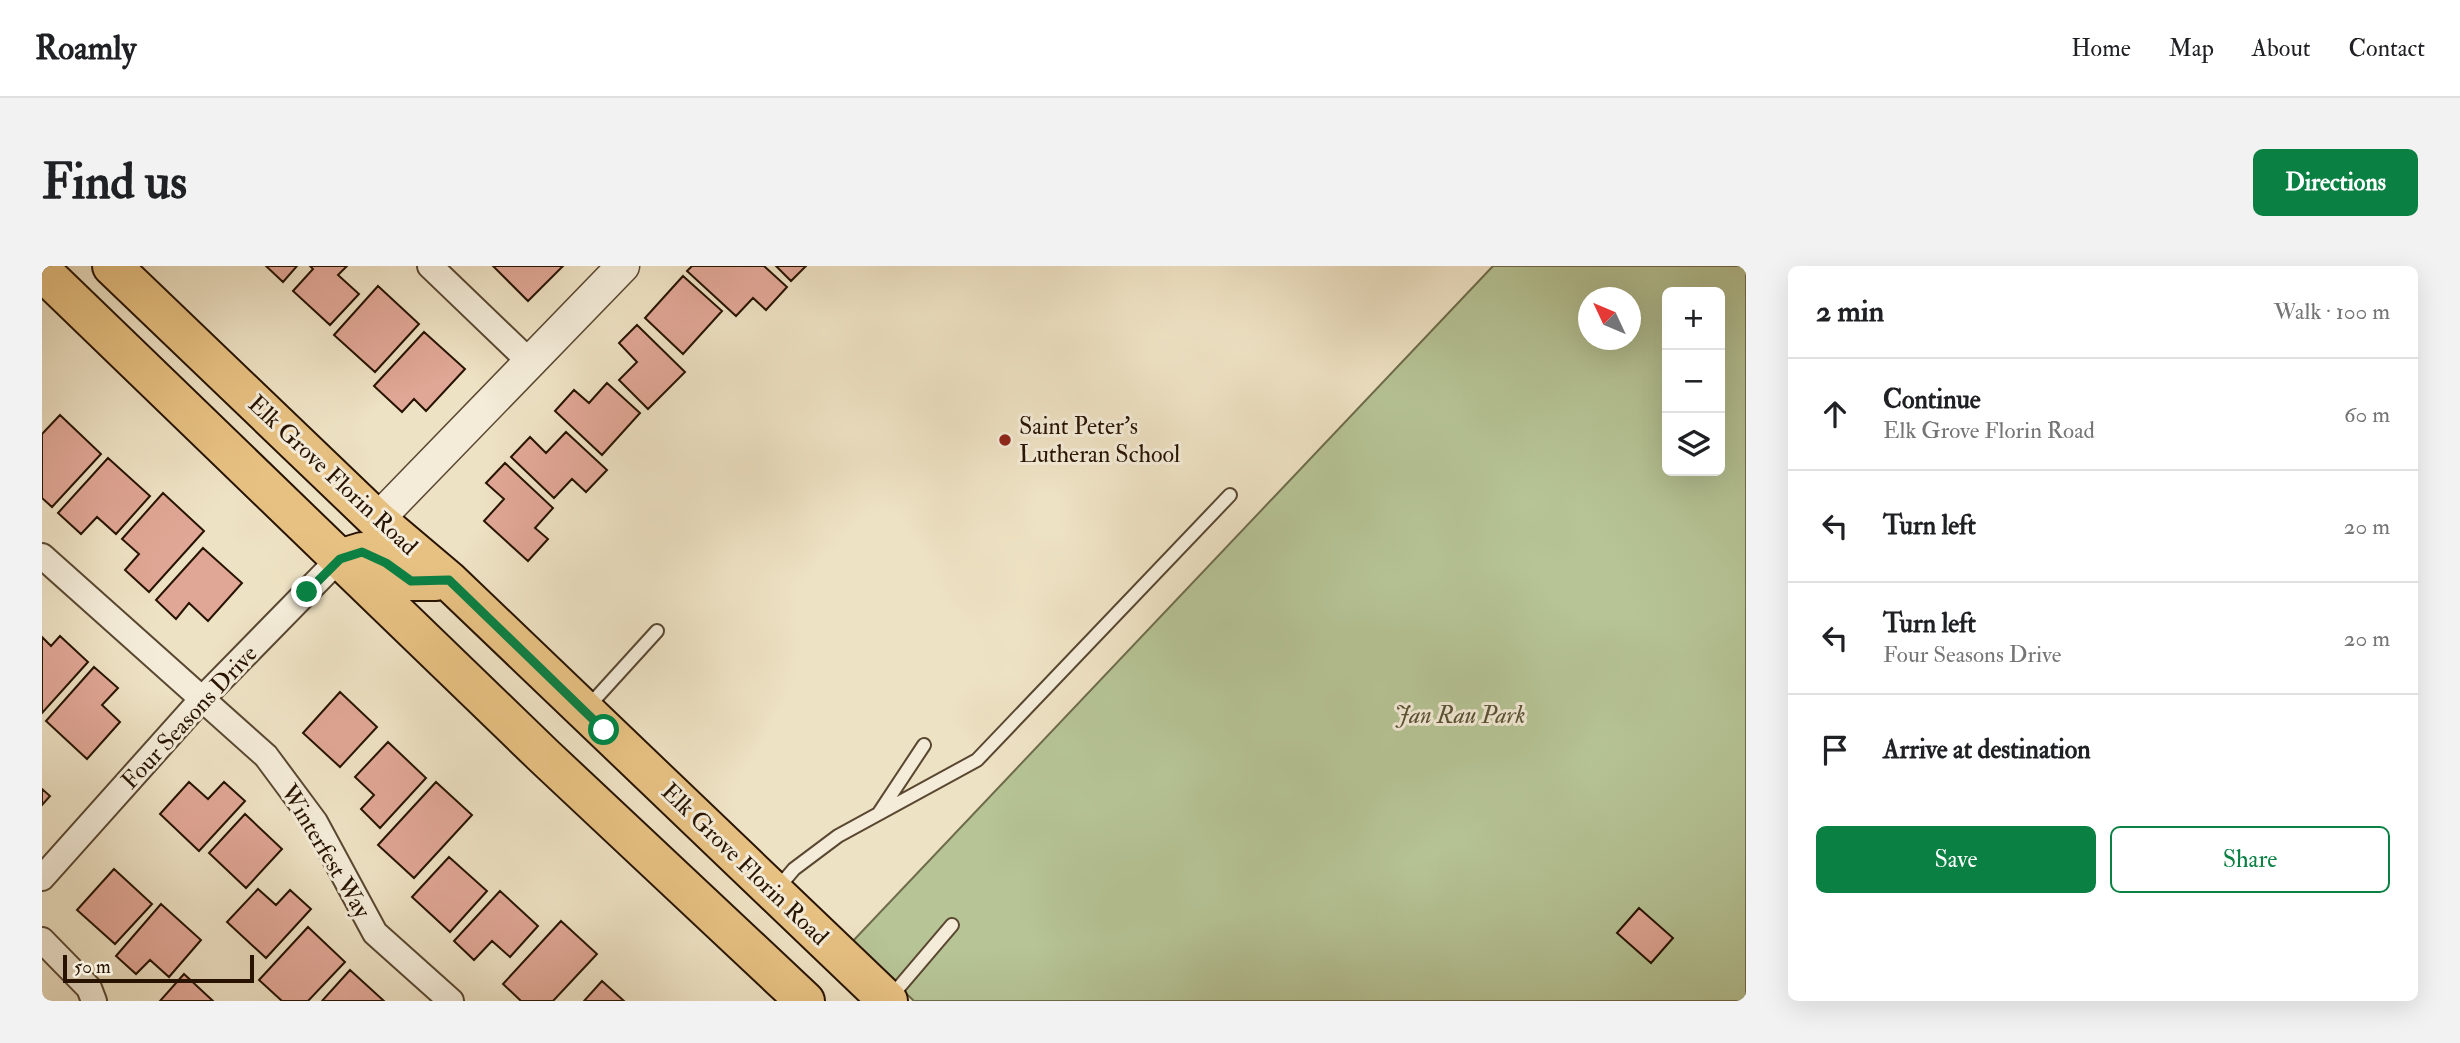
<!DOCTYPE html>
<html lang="en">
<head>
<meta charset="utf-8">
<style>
	body { margin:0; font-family:"IM FELL Double Pica",serif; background:#f2f2f2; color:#202124 }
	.controls { position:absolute; right:21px; top:21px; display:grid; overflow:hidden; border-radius:10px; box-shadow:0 7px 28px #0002 }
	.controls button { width:63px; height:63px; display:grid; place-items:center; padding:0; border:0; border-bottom:2px solid #e0e0e0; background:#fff; color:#202124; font:35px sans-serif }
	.compass { position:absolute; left:1536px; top:21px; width:63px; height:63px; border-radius:50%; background:#fff; box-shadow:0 7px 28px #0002; rotate:314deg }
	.scale { position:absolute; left:21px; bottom:18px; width:191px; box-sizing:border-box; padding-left:7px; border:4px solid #271300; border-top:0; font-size:19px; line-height:24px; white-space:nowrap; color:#271300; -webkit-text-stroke:5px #f4ecd9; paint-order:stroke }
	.stop { position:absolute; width:21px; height:21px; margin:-16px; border:5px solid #0b8043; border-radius:50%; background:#fff }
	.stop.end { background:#0b8043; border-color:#fff; box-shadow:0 2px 7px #0008 }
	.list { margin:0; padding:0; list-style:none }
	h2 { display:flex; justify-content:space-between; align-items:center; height:91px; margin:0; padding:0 28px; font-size:30px }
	h2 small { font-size:23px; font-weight:400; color:#757577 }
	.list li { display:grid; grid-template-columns:46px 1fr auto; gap:21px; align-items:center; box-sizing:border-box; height:112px; padding:0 28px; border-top:2px solid #e0e0e0 }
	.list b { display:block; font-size:26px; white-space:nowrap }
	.list p { margin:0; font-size:23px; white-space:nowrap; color:#757577 }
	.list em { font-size:23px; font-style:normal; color:#757577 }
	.actions { display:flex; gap:14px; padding:21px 28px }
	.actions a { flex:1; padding:16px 0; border:2px solid #0b8043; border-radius:10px; text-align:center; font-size:24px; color:#0b8043 }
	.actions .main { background:#0b8043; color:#fff }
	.icon { flex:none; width:38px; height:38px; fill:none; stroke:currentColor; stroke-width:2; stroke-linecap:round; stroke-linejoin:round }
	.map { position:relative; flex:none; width:1704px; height:735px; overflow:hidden; border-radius:10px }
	header { display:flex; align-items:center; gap:42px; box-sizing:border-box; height:98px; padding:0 35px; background:#fff; border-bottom:2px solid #e0e0e0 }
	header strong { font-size:33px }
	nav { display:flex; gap:38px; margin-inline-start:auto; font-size:24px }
	.intro { display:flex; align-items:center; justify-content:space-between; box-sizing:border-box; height:168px; padding:0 42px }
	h1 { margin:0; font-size:49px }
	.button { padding:18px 32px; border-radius:10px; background:#0b8043; color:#fff; font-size:24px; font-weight:700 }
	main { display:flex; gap:42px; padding:0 42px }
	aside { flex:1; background:#fff; border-radius:10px; box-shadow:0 7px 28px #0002 }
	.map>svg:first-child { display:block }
</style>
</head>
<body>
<header>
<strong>Roamly</strong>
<nav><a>Home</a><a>Map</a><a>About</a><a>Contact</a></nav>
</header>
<div class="intro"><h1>Find us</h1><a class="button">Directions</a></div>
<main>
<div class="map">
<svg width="1704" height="735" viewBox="0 0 1704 735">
	<rect width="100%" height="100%" fill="#eee2c4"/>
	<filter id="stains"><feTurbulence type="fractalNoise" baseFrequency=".00286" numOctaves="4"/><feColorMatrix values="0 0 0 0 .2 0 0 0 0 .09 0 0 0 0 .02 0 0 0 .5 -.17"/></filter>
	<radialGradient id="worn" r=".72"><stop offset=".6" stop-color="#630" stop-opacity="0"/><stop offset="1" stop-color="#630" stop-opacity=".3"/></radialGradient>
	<!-- green -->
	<path fill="#b6c496" stroke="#6e6c4b" stroke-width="2" fill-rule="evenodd" d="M1451 0H1704V735H872L810 676ZM1625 26H1678V205H1625ZM1546 32H1588V74H1546Z"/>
	<!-- building -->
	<path fill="#e1a796" stroke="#271300" stroke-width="2" d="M224 0H255L241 16Z
		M268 0H305L296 9 317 28 288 59 251 25 271 3Z
		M451 0H521L486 35Z
		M650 0H722L745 21 724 44 711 32 694 50 645 5Z
		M734 0H764L749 15Z
		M641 10 680 45 641 88 603 52Z
		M336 20 377 58 333 106 292 69Z
		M595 59 643 106 606 143 577 114 595 96 577 77Z
		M382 66 423 103 384 145 372 133 360 146 332 120Z
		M565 117 598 147 560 189 513 145 532 124 547 137Z
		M18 149 59 188 10 241 0 232V168Z
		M524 166 565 204 544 226 530 213 512 232 469 191 488 171 504 187Z
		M66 192 108 230 74 268 55 251 39 268 16 247Z
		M463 197 511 242 493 262 506 273 486 295 442 255 462 233 444 217Z
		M121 227 162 265 107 326 83 304 97 288 80 273Z
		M161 282 200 317 166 355 147 337 134 353 114 334Z
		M18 370 46 396 0 447V371L9 380Z
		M52 401 76 422 60 439 78 456 45 493 4 455Z
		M298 426 335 461 298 501 261 467Z
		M346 476 384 512 338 562 319 543 332 529 313 511Z
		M147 516 166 533 182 516 203 535 157 585 118 548Z
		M394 516 430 549 372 612 336 579Z
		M0 523 8 530 0 539Z
		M203 548 240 583 204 622 167 587Z
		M407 591 445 625 408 666 370 631Z
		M72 603 110 638 73 678 35 644Z
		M216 623 234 639 248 624 269 643 224 692 185 656Z
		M458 625 496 660 468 691 450 675 432 694 412 675Z
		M119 638 159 674 127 711 108 694 94 708 74 690Z
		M1597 642 1631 672 1609 697 1575 667Z
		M519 655 555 688 511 735H479L461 718Z
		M266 661 303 696 266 735H240L217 714Z
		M308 704 342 735H280Z
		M142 708 171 735H118Z
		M560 715 582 735H542Z"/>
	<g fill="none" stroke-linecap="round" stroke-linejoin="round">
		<!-- service casing -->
		<g stroke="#594731" stroke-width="16">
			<path id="service" d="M544 443 615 365
				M837 547 882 479
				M735 623 752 603 796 570 935 494 1188 229
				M847 733 910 659"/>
		</g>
		<!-- minor casing -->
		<g stroke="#594731" stroke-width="28">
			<path id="minor" d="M388 0 489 97
				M0 290 224 490 273 556 333 667 409 735
				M0 612 160 433 297 293
				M0 674 47 722 52 735"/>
		</g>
		<!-- tertiary casing -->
		<g stroke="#594731" stroke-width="35">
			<path id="tertiary" d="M335 254 581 0"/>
		</g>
		<!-- primary casing -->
		<g stroke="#271300" stroke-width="42">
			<path id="primary" d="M70 0 335 254 406 314 846 735
				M0 5 502 490 763 735
				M297 293 320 286 344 297 369 315H394"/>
		</g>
		<!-- service -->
		<use href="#service" stroke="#f4ecd9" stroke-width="12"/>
		<!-- minor -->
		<use href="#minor" stroke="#f4ecd9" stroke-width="24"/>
		<!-- tertiary -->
		<use href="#tertiary" stroke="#f4ecd9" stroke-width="32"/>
		<!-- primary -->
		<use href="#primary" stroke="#e7c182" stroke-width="38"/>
	</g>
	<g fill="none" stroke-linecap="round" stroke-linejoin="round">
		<!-- route -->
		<path stroke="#0b8043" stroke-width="9" d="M265 326 298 293 320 286 344 297 369 315 407 314 562 464"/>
	</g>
	<!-- markers -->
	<circle fill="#8f2418" stroke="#f4ecd9" stroke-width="2.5" cx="963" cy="174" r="7"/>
	<g text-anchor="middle" stroke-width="6" stroke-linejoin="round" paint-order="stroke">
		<!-- poi labels -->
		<g font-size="24" fill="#271300" stroke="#f4ecd9" text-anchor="start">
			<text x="977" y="168">Saint Peter's<tspan x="977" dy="28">Lutheran School</tspan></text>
		</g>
		<!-- street labels -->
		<g font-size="24" fill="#271300" stroke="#f4ecd9">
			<text transform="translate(291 209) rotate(43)" y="8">Elk Grove Florin Road</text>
			<text transform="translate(147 451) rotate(-47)" y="8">Four Seasons Drive</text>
			<text transform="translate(284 585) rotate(59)" y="8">Winterfest Way</text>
			<text transform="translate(703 598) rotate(44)" y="8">Elk Grove Florin Road</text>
		</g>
		<!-- park labels -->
		<g font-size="24" font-style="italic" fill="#595134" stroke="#f4ecd9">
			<text x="1418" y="457">Jan Rau Park</text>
		</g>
	</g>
	<rect width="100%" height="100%" filter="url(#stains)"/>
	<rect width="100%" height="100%" fill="url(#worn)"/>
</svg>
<div class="controls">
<button>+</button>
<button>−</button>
<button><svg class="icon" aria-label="layers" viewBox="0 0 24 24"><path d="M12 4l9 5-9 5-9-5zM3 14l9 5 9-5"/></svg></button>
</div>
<svg class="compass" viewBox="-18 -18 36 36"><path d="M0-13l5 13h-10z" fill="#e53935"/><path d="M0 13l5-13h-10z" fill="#757577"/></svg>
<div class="scale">50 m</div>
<div class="stop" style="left:562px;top:464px"></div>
<div class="stop end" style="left:265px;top:326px"></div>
</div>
<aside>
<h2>2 min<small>Walk · 100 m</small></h2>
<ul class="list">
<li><svg class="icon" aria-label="ahead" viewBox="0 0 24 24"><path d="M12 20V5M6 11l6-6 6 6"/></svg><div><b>Continue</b><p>Elk Grove Florin Road</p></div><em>60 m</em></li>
<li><svg class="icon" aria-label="left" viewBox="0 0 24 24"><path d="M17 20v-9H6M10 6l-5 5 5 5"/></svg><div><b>Turn left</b></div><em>20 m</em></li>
<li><svg class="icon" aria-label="left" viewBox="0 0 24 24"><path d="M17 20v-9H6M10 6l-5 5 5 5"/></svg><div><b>Turn left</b><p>Four Seasons Drive</p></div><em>20 m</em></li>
<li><svg class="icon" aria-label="arrive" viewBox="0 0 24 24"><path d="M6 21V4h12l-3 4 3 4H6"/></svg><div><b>Arrive at destination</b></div></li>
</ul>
<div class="actions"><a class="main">Save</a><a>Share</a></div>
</aside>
</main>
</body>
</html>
